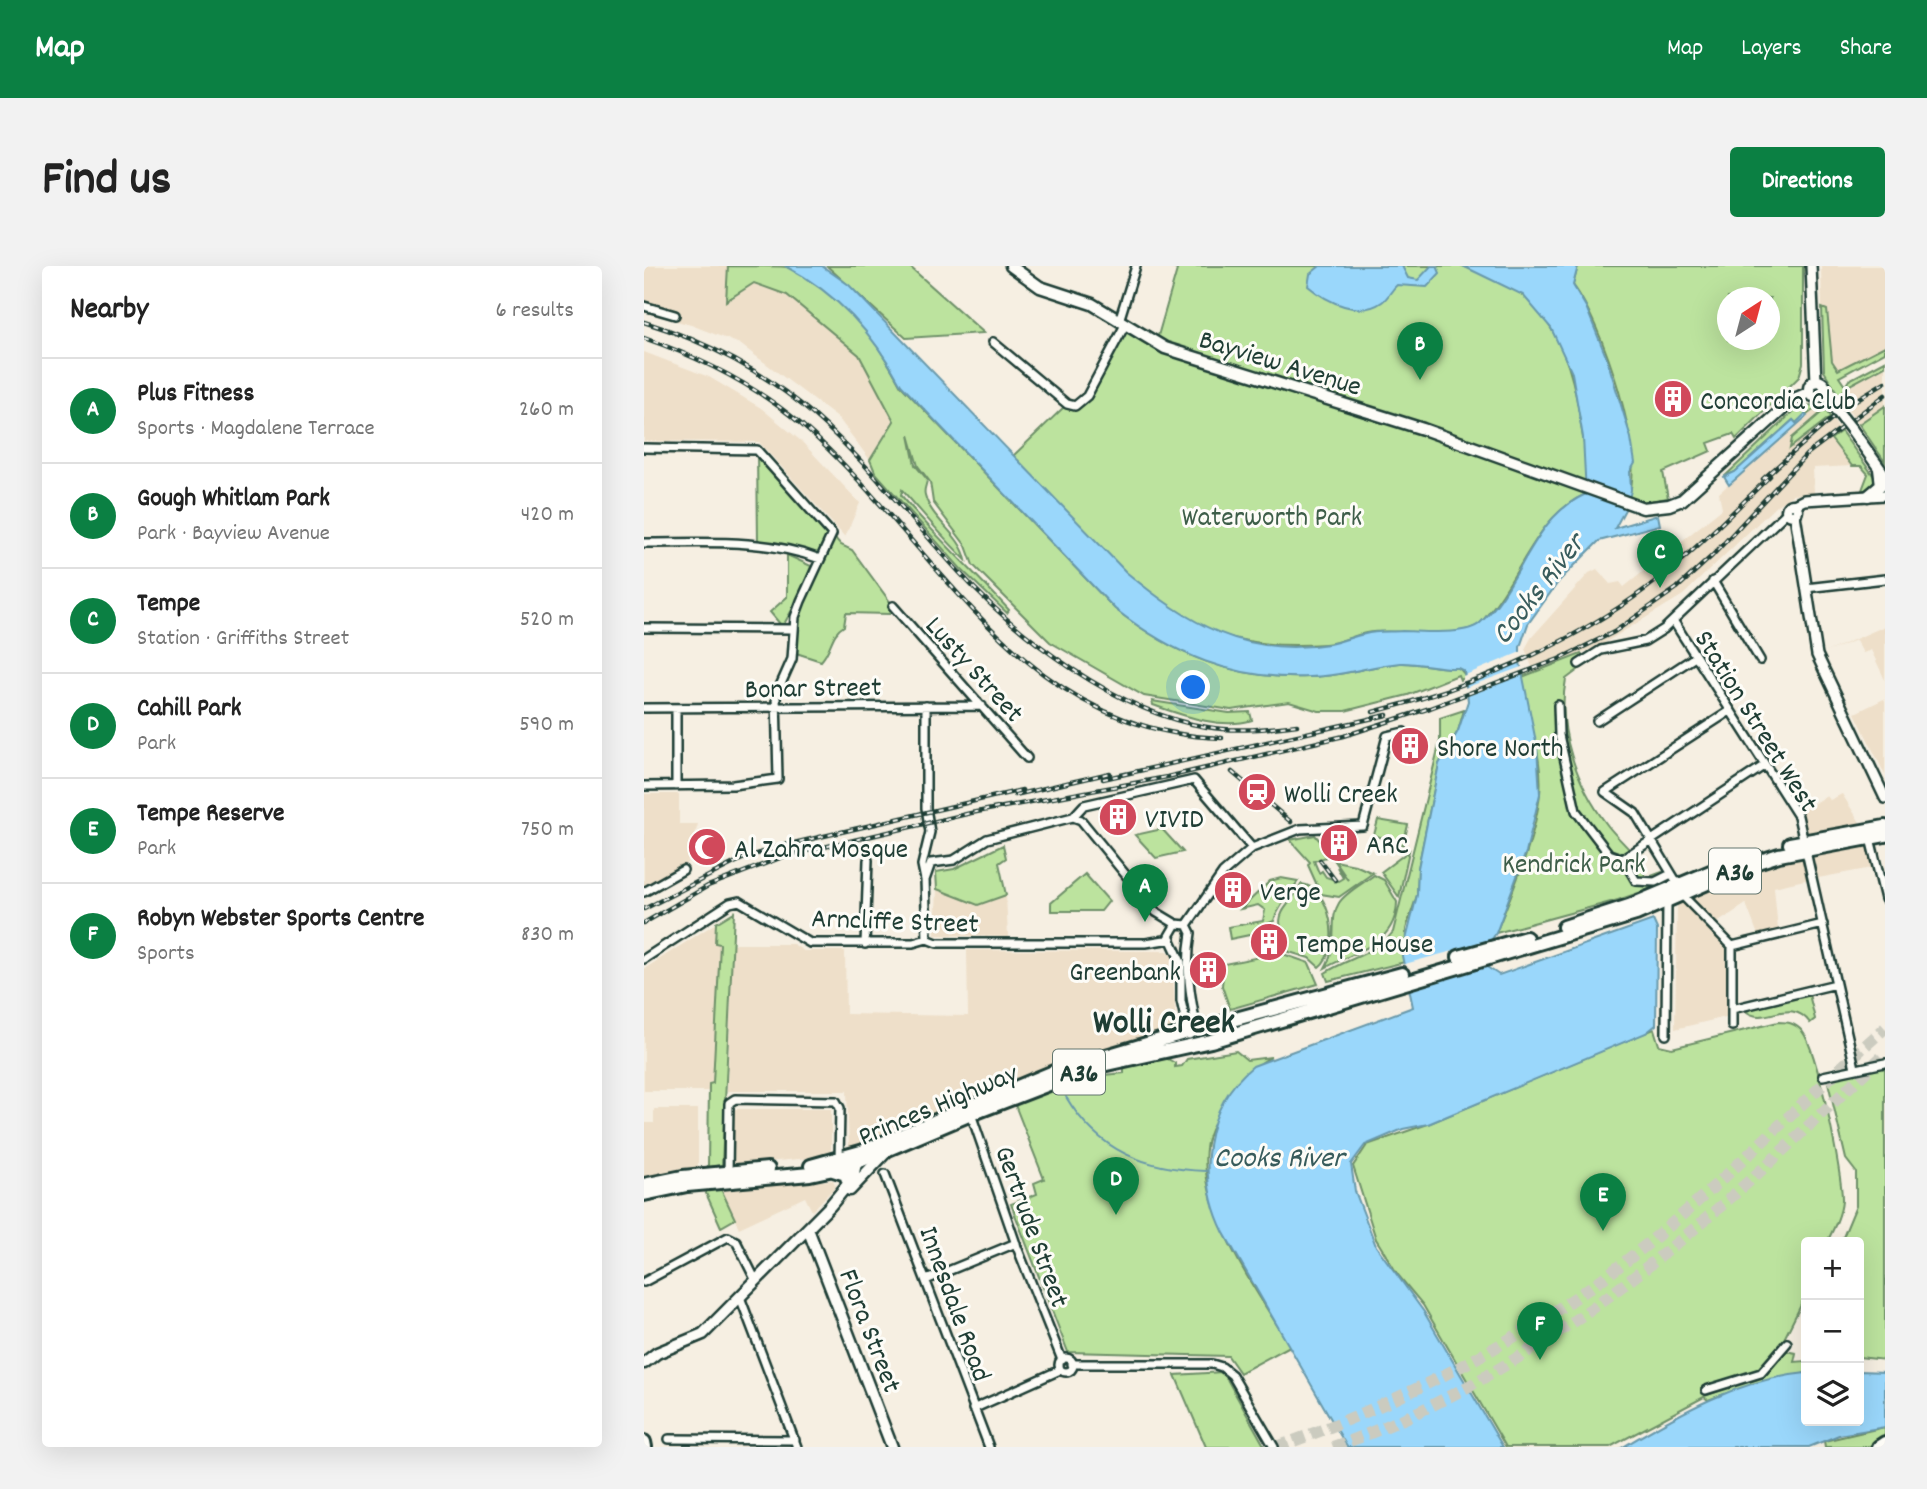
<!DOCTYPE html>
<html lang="en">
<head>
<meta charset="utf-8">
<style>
	body { margin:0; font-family:Dekko,sans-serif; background:#f2f2f2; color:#222 }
	.controls { position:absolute; right:21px; bottom:21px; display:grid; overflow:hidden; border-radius:7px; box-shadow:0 7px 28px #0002 }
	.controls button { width:63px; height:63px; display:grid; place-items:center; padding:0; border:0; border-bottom:2px solid #e0e0e0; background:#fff; color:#222; font:35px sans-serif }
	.compass { position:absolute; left:1073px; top:21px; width:63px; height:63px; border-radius:50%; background:#fff; box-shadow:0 7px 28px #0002; rotate:36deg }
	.you { position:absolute; left:550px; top:422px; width:24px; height:24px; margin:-18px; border:5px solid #fff; border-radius:50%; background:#1a73e8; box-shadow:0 0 0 10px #1a73e833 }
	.badge { display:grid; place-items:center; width:46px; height:46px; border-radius:50%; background:#0b8043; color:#fff; font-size:23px; font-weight:700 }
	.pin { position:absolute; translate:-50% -58px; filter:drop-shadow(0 2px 4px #0008) }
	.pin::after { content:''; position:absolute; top:37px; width:24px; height:21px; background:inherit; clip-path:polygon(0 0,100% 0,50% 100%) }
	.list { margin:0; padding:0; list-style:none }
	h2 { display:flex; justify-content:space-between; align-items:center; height:91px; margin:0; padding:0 28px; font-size:30px }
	h2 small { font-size:23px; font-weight:400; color:#767676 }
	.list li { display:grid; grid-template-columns:46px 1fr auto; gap:21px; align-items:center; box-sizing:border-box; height:105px; padding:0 28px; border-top:2px solid #e0e0e0 }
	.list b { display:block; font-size:26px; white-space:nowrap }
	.list p { margin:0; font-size:23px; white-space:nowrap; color:#767676 }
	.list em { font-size:23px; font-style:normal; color:#767676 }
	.icon { flex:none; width:38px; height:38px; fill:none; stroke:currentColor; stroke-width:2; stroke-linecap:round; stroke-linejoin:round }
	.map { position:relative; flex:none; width:1241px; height:1181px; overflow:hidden; border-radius:7px }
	header { display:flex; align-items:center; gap:42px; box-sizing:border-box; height:98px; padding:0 35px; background:#0b8043; color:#fff }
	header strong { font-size:33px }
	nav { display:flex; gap:38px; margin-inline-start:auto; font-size:24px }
	.intro { display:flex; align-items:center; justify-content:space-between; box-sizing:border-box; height:168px; padding:0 42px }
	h1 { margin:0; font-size:49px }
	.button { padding:18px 32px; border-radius:7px; background:#0b8043; color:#fff; font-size:24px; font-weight:700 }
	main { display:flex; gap:42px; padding:0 42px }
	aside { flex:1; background:#fff; border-radius:7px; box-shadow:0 7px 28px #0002 }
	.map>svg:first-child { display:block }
</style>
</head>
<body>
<header>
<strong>Map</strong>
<nav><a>Map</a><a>Layers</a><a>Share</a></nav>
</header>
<div class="intro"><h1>Find us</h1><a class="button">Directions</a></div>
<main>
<aside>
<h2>Nearby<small>6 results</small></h2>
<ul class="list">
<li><span class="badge">A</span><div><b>Plus Fitness</b><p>Sports · Magdalene Terrace</p></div><em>260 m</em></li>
<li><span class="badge">B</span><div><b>Gough Whitlam Park</b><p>Park · Bayview Avenue</p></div><em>420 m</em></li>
<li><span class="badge">C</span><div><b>Tempe</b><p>Station · Griffiths Street</p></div><em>520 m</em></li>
<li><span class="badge">D</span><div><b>Cahill Park</b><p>Park</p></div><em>590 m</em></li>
<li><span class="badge">E</span><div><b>Tempe Reserve</b><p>Park</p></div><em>750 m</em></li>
<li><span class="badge">F</span><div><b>Robyn Webster Sports Centre</b><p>Sports</p></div><em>830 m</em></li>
</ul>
</aside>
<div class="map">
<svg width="1241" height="1181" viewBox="0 0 1241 1181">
	<rect width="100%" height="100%" fill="#f6efe2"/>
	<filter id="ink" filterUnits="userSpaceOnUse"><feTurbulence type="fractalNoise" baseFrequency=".0143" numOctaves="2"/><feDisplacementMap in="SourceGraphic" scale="14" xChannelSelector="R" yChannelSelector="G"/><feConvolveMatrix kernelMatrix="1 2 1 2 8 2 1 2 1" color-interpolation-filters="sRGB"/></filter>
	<g filter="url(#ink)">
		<!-- built -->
		<path fill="#eedfc9" d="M0 0H84L83 34 110 17 143 29 215 89 250 155 226 194 195 153 96 78 47 59 0 46Z
			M1177 0H1241V80L1194 104 1188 95 1178 42Z
			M0 86 65 111 117 142 157 175 216 237 201 271 115 176 0 175Z
			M1241 100V140L1215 158 1201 140 1202 131 1198 125Z
			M1172 141 1178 149 1186 151 1197 165 1187 173 1208 200 1169 202 1170 227 1148 229 1133 239 1039 329 957 379 890 406 881 383 887 372 945 307 953 303 966 318 976 316 980 321 1078 243 1075 227Z
			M1241 360V414L1227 384 1219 387 1212 374 1182 386Z
			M1240 433 1241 435V509L1211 447Z
			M0 528H35V558H54L43 597 0 620Z
			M1198 528 1217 558 1166 567 1163 565 1157 545 1183 530 1186 534Z
			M1219 580 1224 582 1228 602 1174 612 1169 589Z
			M1160 591 1165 613 1130 621 1134 664 1114 669 1102 638 1073 657 1048 632 1107 606Z
			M293 623 334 639 362 629 364 671 291 669Z
			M1038 635 1084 680 1082 751 1031 763 1033 639Z
			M72 657 71 677 76 678 69 818H65V825H0V703Z
			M89 678H149L160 685H201L202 748 324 750 323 684 523 685 528 689 532 760 414 797 205 882 203 825H83Z
			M10 843H54V902L0 912V857H10Z
			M88 843H187V884L184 888 166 892 87 899Z
			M189 914 192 920 168 945 161 931 95 962 77 923Z"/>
		<!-- green -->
		<path fill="#bce39e" stroke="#6e9069" stroke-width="2" fill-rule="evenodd" d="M84 0C101 0 127 0 143 1 196 20 232 73 257 120L471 343C530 389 589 414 665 411 695 411 725 400 756 397 775 396 795 403 815 402L823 411 816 414 814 409 764 429 701 445H675L645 436 587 444 500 430 406 376 329 299 322 280 289 236 286 216 274 200 265 169 271 199 283 213C283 220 279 222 281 229 287 254 317 268 322 294 298 271 279 247 258 224L257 229C290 269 329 305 365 344L363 347 317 303 231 206 226 194 250 155 215 89 143 29 110 17 82 35Z
			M183 0H265L340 67 262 72Z
			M527 0H819C839 9 865 17 882 32 917 64 929 107 936 152 939 176 946 203 942 228 894 249 878 306 847 344 843 349 838 357 833 360 800 375 756 361 722 367 708 370 695 377 681 378 638 381 591 379 552 358 485 323 422 244 369 190L423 138 431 140 443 130 478 57 512 77 533 4Z
			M934 0H1159V97L1155 111 1092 173 1089 168 1064 177 1067 185 1019 206 1024 232 994 237 984 231C1003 190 958 57 929 19ZM1084 32H1126V74H1084Z
			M1178 42 1183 44 1188 95 1194 104 1241 80V86L1195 111 1201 120 1205 114 1241 95V100L1202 121 1199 125 1202 131 1201 140 1180 105Z
			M1168 139 1181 143 1186 151 1146 182 1148 172 1177 147 1172 142 1152 157 1149 154 1091 206 1080 211 1153 142Z
			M1241 140V196L1215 158Z
			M1197 165 1231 212 1227 224H1218L1224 208 1217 200H1208L1187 173Z
			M113 184 197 279 208 284 249 340 246 348 202 347 200 360C186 368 188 384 177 395L149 386 151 351 176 293 114 277Z
			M143 289 167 300 157 328 140 358H136L126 346 143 331Z
			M937 388 942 398 922 413C912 463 933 520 964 560 980 580 993 586 1002 612L1018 606 1024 617 974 634 852 667C869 624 891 575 896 528 900 489 881 450 878 411Z
			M508 435 585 447 606 446 608 454C577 464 538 449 509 439Z
			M820 444 814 465 795 498 774 602 773 629 762 663 761 696 684 715 681 707C704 692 732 688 749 666L796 475V452Z
			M734 554 764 559 759 579 730 569Z
			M518 563 539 586 512 592 491 569Z
			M671 569 688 589 670 595 675 607 678 605 682 611 694 615 699 612 693 601 704 614 691 595 711 599 729 607 695 631 677 628 664 599 666 596 646 574Z
			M359 579 362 592 355 597 362 629 334 639 293 623 292 606 310 603Z
			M765 585 755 631 737 606Z
			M441 608 465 635 457 645H407V637Z
			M730 609 740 614 753 636C752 679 713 684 681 702 696 675 684 654 695 637 702 626 720 617 730 609Z
			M637 612 654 615C648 625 632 644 630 655L613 662 610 668 586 673 584 661 619 655 621 644 614 639 597 643 626 615Z
			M657 618C687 620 698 683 675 701L665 692 645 686C627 642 639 652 657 618Z
			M90 646 78 899 64 901 65 818 69 817 76 678 71 677 72 657Z
			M636 687 665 697 674 718 586 743 578 720 580 698Z
			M1165 728 1171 753 1166 757C1147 730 1121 760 1103 746L1105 742Z
			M1134 756C1144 756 1151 757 1158 765 1173 783 1199 910 1198 935 1197 949 1189 964 1183 976H1162V1029L1135 1083 1117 1103 1064 1120 1061 1130 1123 1108 1142 1085 1152 1087 1150 1096 1162 1095V1107L1097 1122 1064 1134 1060 1131 966 1181H862L779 1039 754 1009 732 973 709 900 723 879 784 858 1010 763 1015 779 1028 782Z
			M592 785 603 794 627 791C604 803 599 816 585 837 579 846 571 855 567 864 540 926 615 1028 646 1080L596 1107 584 1090 424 1086 367 938 393 928 390 917 400 913 371 839 376 833 407 820 412 822 414 818 455 804 460 809 480 807V802L485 800 522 792 531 797V801L538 800 543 793Z
			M1241 801V1094L1215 1091V976H1197L1212 940V906L1202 893 1183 812Z
			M77 923 91 953 77 961 61 925Z
			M579 1106 621 1181H562L531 1109Z
			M1241 1161V1170L1224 1181H1181L1180 1175Z"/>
		<!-- water -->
		<path fill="#9ad7fb" stroke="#6999ab" stroke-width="2" d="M141 0H178L205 19 482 306C544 357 600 392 685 378 697 376 709 370 721 368 732 365 746 366 758 365 777 365 822 370 836 357 878 319 887 252 942 228L939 171 928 107 907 62 879 29 819 0H934L929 19 942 41 963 93 987 172 991 197 986 206 987 224 984 238 971 262 1014 249 1016 259 955 275 915 315 884 358 876 381V396L893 481 896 528 882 586 852 667 839 687 840 699 855 709 1009 654 1013 663 1012 759 1002 767 784 858 759 863 721 879 707 898 711 925 732 980 780 1046 859 1181H703L580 967C552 911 559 841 609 800L769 741 758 690 773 629 774 602 795 498 814 465 824 435 820 405 814 402C795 403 775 396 756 397 725 400 695 411 665 411 589 414 530 389 471 343L257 119C229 67 194 28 141 0Z
			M676 0H758L764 12 774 14 787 0H793L796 7 783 21 753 19C747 24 745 31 738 36 716 52 683 36 664 20L666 8Z
			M1161 148 1163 150 1085 219 1080 211 1091 206 1149 154 1152 157Z
			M1215 1105 1241 1106V1161L1195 1169 1165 1181H979C1035 1147 1096 1113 1162 1107V1155H1215Z"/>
		<!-- pier -->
		<path fill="#f6efe2" d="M879 385V394L819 419V410Z
			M880 400 881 408 821 431 818 423Z
			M849 674 842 688 761 721 757 699Z"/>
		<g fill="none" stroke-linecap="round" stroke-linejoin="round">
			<!-- stream -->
			<path stroke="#6999ab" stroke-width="2" d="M422 831C455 886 501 903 562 905"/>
			<!-- motorway-tunnel -->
			<path stroke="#cbcbbf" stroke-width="12" stroke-dasharray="12 6" stroke-linecap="butt" d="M633 1181C744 1141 850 1089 947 1021 1053 946 1144 847 1241 762
				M689 1181C833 1131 964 1038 1078 939 1134 891 1186 838 1241 788"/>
			<!-- minor casing -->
			<g stroke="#1f3d34" stroke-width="12">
				<path id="minor" d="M0 40 31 49
					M475 55 492 0
					M349 76 423 138 431 140 443 130 481 59
					M0 182 113 184 188 268 157 335 151 351 148 393 132 429 134 513 89 519 0 520
					M0 277C60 277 120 272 176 293
					M1069 315 1116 394
					M1162 322 1241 313
					M249 340 383 492
					M1030 356 1154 550 1211 802
					M0 362 150 363
					M935 398 957 384 1001 375 1020 363 1143 246
					M914 439 915 469 932 545 965 588 979 593 992 615 1011 616 1027 608
					M0 442 338 440
					M32 442V520
					M953 455 1051 391
					M429 551 440 539 550 514 608 582
					M437 554 512 646 532 658 543 659
					M1226 572 1241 633
					M979 593 1121 499
					M287 597 310 594 343 573 429 551 437 554
					M281 614 278 599 286 566 282 542V440
					M1035 620 991 547 961 526 1086 445
					M0 626 39 604
					M1038 629 1088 680V760
					M532 658 525 670 537 696V735L545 769
					M543 659 579 607 608 582 656 563 719 560 743 470 760 466
					M543 659 547 667C541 701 546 729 553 764
					M283 673 281 614 287 597
					M221 678 224 594
					M1088 680 1179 658
					M0 693 86 637 95 635 166 677H269L283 673 293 677H502L527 673
					M1088 743 1192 718
					M1022 769 1023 633
					M1179 810 1241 797
					M326 845 373 981 418 1094
					M84 908 85 837 91 833 192 835 196 842 195 894
					M241 908 345 1181
					M282 1014 372 977
					M0 1016 84 971 92 975 112 1015
					M96 1031 153 1181
					M415 1099a7 7 0 1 1 14 0a7 7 0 1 1-14 0Z
					M428 1098H568L578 1101 588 1109 630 1181
					M1062 1124 1117 1107 1143 1077
					M329 1143 416 1104
					M25 1173 151 1174"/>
			</g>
			<!-- tertiary casing -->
			<g stroke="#1f3d34" stroke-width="14">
				<path id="tertiary" d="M1167 0 1172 116
					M1142.5 244a5.5 5.5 0 1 1 11 0a5.5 5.5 0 1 1-11 0Z
					M1150 239 1160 234 1241 229
					M1151 249 1173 389 1241 532"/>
			</g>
			<!-- secondary casing -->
			<g stroke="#1f3d34" stroke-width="15">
				<path id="secondary" d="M367 0 396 21 448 38 521 82 779 163 999 242 1025 239 1038 234 1150 133 1166 126
					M1165 123a8 8 0 1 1 16 0a8 8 0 1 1-16 0Z
					M1208 164 1241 210
					M1224 230 1237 219 1235 203
					M206 924 244 884
					M164 963 248 1181
					M0 1097 13 1087 59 1068 186 940 209 912 213 892"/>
			</g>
			<!-- trunk casing -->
			<g stroke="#1f3d34" stroke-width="18">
				<path id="trunk" d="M1146 578 1241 561
					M920 661 985 640 1095 594
					M815 691 882 672
					M167 900 217 886 412 805 533 769 758 708
					M189 904 202 908 205 917
					M0 919 39 911 124 903
					M0 928 43 919 166 908 204 900 327 848 449 801 567 775 992 648 1107 598 1135 589 1241 569
					M1235 1181 1241 1177"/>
			</g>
			<!-- motorway casing -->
			<g stroke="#1f3d34" stroke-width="18">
				<path id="motorway" d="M0 1176 1 1181"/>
			</g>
			<!-- minor -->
			<use href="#minor" stroke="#fdfcf7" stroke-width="7"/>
			<!-- tertiary -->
			<use href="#tertiary" stroke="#fdfcf7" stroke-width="9"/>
			<!-- secondary -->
			<use href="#secondary" stroke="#fdfcf7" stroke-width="10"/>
			<!-- trunk -->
			<use href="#trunk" stroke="#fdfcf7" stroke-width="12"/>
			<!-- motorway -->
			<use href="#motorway" stroke="#fdfcf7" stroke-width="12"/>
			<!-- rail casing -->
			<g stroke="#1f3d34" stroke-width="4.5">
				<path id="rail" d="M0 56C62 75 123 107 171 150 224 197 267 254 315 306 374 371 474 447 563 461 593 466 623 463 653 459
					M0 72C57 92 111 119 157 158 294 276 372 466 578 472
					M1119 213 1202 140 1241 116
					M729 446C822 423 927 379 1004 321 1048 288 1087 248 1126 210
					M588 506 647 556
					M459 513 743 449
					M371 529 466 507
					M676 594 691 614
					M0 643 98 593 137 580 378 524
					M0 657 64 620 141 590 327 547 523 511 700 470 786 442 915 393 970 366 1033 322 1068 290 1163 188 1241 129"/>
			</g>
			<!-- rail -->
			<use href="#rail" stroke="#fdfcf7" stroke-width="2" stroke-dasharray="5" stroke-linecap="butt"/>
			<!-- secondary-bridge casing -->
			<g stroke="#1f3d34" stroke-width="15" stroke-linecap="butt">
				<path id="secondary-bridge" d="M1189 140 1208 164"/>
			</g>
			<!-- secondary-bridge -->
			<use href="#secondary-bridge" stroke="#fdfcf7" stroke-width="10"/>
		</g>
	</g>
	<!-- icons -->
	<defs>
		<g id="building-disc" transform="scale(2.0125)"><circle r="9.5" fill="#d1495b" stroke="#fdfcf7"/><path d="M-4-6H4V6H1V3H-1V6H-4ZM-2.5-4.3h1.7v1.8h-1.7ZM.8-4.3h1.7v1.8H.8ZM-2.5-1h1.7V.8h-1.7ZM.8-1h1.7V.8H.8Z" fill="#fff"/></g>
		<g id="station-disc" transform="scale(2.0125)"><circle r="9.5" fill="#d1495b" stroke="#fdfcf7"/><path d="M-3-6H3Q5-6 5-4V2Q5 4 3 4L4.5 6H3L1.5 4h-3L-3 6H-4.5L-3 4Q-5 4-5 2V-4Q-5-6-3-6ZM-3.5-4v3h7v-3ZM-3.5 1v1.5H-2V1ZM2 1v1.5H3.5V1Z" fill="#fff"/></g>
		<g id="mosque-disc" transform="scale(2.0125)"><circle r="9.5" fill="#d1495b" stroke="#fdfcf7"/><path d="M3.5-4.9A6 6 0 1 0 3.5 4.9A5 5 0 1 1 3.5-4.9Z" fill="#fff"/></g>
	</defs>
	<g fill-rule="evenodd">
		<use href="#building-disc" x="1029" y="133"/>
		<use href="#building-disc" x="766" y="480"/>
		<use href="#station-disc" x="613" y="526"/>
		<use href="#building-disc" x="474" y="551"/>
		<use href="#building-disc" x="695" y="577"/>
		<use href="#mosque-disc" x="63" y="581"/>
		<use href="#building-disc" x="589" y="624"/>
		<use href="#building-disc" x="625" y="676"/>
		<use href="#building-disc" x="564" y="704"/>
	</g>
	<g text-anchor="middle" stroke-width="6" stroke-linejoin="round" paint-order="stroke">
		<!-- shield labels -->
		<g fill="#fdfcf7" stroke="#62766e" stroke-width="2">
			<rect x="1065" y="582.5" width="52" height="45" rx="5"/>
			<rect x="409" y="783.5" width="52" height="45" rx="5"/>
		</g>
		<g font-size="26" font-weight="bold" fill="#1f3d34">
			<text x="1091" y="614">A36</text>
			<text x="435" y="815">A36</text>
		</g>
		<!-- street labels -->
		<g font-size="28" fill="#1f3d34" stroke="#fdfcf7">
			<text transform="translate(637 95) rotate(17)" y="10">Bayview Avenue</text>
			<text transform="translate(332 402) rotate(48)" y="10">Lusty Street</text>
			<text transform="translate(169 420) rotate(-1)" y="10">Bonar Street</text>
			<text transform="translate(1114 454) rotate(58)" y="10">Station Street West</text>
			<text transform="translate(251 653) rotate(2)" y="10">Arncliffe Street</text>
			<text transform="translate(293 837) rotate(-23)" y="10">Princes Highway</text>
			<text transform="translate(390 960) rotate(70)" y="10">Gertrude Street</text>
			<text transform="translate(313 1037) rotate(70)" y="10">Innesdale Road</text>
			<text transform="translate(228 1064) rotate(69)" y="10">Flora Street</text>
		</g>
		<!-- poi labels -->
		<g font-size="28" fill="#1f3d34" stroke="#fdfcf7" text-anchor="start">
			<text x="1056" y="143">Concordia Club</text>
			<text x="793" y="490">Shore North</text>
			<text x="640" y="536">Wolli Creek</text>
			<text x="501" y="561">VIVID</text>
			<text x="722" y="587">ARC</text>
			<text x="90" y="591">Al Zahra Mosque</text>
			<text x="616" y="634">Verge</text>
			<text x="652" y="686">Tempe House</text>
			<text x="537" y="714" text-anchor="end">Greenbank</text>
		</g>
		<!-- park labels -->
		<g font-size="28" fill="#3e5e49" stroke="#fdfcf7">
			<text x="628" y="259">Waterworth Park</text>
			<text x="930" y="606">Kendrick Park</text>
		</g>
		<!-- water labels -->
		<g font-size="30" font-style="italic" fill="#385c5c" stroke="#fdfcf7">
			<text transform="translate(893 322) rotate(-52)" y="10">Cooks River</text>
			<text x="635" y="900">Cooks River</text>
		</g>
		<!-- district labels -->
		<g font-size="35" font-weight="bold" fill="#1f3d34" stroke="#fdfcf7">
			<text x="520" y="766">Wolli Creek</text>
		</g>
	</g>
</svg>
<div class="controls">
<button>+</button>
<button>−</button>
<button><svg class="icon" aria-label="layers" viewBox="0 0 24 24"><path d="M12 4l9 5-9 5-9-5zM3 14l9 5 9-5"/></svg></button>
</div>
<svg class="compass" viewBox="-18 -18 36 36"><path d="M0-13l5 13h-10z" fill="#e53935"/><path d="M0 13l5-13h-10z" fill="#767676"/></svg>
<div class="you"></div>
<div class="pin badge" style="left:501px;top:656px">A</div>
<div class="pin badge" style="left:776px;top:114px">B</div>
<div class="pin badge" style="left:1016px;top:322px">C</div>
<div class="pin badge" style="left:472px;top:949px">D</div>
<div class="pin badge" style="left:959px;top:965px">E</div>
<div class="pin badge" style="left:896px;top:1094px">F</div>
</div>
</main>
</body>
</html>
